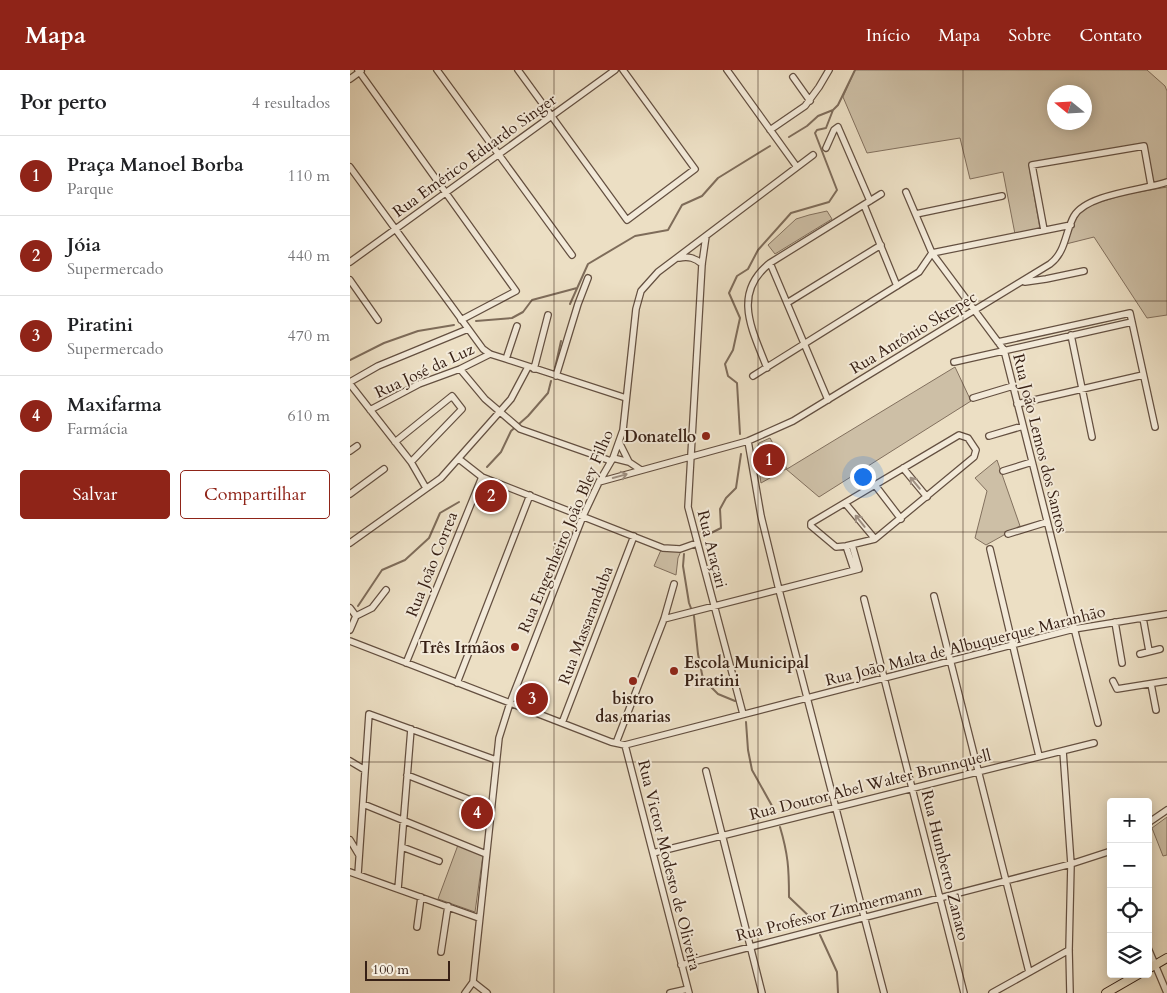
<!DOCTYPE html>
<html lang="pt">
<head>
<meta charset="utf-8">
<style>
	body { margin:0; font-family:Cardo,serif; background:#f2f2f2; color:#202124 }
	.controls { position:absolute; right:15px; bottom:15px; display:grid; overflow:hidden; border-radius:5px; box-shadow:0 2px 12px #0003 }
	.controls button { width:45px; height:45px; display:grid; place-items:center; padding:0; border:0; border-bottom:1px solid #e0e0e0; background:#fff; color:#202124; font:25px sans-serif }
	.compass { position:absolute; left:697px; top:15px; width:45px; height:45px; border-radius:50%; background:#fff; box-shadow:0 2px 12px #0003; rotate:288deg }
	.scale { position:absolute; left:15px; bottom:12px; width:85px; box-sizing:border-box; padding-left:5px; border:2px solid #372015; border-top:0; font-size:14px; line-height:18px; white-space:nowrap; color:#372015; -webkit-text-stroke:4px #f3ead9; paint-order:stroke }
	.you { position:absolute; left:512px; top:406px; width:18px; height:18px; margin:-12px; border:4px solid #fff; border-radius:50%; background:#1a73e8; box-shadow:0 0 0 8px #1a73e833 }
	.badge { display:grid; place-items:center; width:32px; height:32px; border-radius:50%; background:#8f2418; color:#fff; font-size:16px; font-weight:700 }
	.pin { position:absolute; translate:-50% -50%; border:2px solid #fff; box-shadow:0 1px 5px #0006 }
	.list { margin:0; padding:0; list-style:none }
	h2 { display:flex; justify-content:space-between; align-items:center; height:65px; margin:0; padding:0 20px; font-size:21px }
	h2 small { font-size:16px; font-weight:400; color:#757577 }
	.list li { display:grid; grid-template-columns:32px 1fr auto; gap:15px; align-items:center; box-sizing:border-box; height:80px; padding:0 20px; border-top:1px solid #e0e0e0 }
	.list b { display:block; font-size:19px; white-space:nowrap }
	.list p { margin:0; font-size:16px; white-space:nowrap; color:#757577 }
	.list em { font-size:16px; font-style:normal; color:#757577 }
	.actions { display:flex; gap:10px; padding:15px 20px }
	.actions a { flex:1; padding:11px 0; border:1px solid #8f2418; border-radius:5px; text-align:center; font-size:18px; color:#8f2418 }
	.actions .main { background:#8f2418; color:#fff }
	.icon { flex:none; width:28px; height:28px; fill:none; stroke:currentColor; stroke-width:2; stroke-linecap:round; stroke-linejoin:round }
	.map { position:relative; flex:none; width:817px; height:923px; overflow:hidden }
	header { display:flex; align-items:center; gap:30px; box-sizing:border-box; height:70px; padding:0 25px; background:#8f2418; color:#fff }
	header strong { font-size:24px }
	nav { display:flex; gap:28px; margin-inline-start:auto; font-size:18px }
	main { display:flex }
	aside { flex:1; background:#fff }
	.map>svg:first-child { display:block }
</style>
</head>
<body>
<header>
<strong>Mapa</strong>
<nav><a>Início</a><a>Mapa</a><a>Sobre</a><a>Contato</a></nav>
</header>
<main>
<aside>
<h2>Por perto<small>4 resultados</small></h2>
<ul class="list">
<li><span class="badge">1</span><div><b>Praça Manoel Borba</b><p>Parque</p></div><em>110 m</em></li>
<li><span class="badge">2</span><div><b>Jóia</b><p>Supermercado</p></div><em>440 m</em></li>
<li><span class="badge">3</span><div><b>Piratini</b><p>Supermercado</p></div><em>470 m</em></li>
<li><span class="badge">4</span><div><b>Maxifarma</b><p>Farmácia</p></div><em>610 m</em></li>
</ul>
<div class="actions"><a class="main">Salvar</a><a>Compartilhar</a></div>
</aside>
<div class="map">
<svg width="817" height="923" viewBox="0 0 817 923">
	<rect width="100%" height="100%" fill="#ecdfc4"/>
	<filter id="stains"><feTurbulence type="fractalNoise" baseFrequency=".004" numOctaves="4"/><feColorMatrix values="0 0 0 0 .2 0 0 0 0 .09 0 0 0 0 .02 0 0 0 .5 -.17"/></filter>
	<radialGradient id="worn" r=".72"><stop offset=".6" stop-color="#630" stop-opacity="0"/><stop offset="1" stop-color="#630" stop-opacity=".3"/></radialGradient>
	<!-- green -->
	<path fill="#cdbfa6" stroke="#82705e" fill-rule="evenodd" d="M505 0H797L815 16 817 21V112L801 115 794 76 679 96 690 159 665 164 653 102 620 109 610 68 517 83 493 27ZM704 22H734V52H704Z
		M817 117V245L797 248 744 167 716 174 723 154 733 137 777 124Z
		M477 141 482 149 425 184 418 175 446 149 459 145Z
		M605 297 621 331 469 427 436 399 411 413 406 381 409 373 420 368 437 399Z
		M647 390 670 456 636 475 625 468 637 421 625 408Z
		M311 480 331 481 328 488 326 505 304 496Z
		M817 747V785L813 786 802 758Z
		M108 775 133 785 125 842 88 829Z"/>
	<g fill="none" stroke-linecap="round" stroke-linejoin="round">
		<!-- stream -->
		<path stroke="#7e6c5a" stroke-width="2" d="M439 67 457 56 468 46 483 40
			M220 234 238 194 285 166 318 160 332 135 352 126 368 108 420 76
			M126 251 162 248 173 242 182 230 227 218
			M0 290 34 273 68 261 104 255
			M205 298 211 271
			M390 364 387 313 378 306 375 294 383 280 390 248 379 223 387 206 398 199 408 180 441 143 479 132 487 120 465 63 467 60 476 58 483 40 488 35 505 0
			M137 397 151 382 161 361 178 346 198 323 201 311
			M353 467 371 458 370 439 376 428 386 418 391 384
			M334 484 333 496 339 533 344 546 348 584 353 609 368 624 385 631
			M8 536 32 500 55 490 79 468 90 443 109 432
			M396 652 398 680 402 700 426 743
			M430 757C438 784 439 798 439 827L464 851
			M470 865 487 902 488 923"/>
		<!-- minor casing -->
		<g stroke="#645041" stroke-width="8">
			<path id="minor" d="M8 0 166 221 111 250
				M87 0 222 185
				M168 0 277 150 345 99 273 0
				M377 0 447 97
				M443 7 460 31
				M0 9 11 1
				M420 60 455 36 469 17 479 0
				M476 78 484 60 488 57 520 131
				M0 97 133 279 140 284 156 289 276 328
				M556 122 582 183 654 280 748 653
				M514 135 547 216
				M566 144 652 126
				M694 160 682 95 794 76 801 115
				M356 166 352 194 338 437 393 644
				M329 188C339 186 345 188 352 194
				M0 192 265 0
				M420 193 478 330
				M0 210 28 250
				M675 212 696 209 734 201
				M437 233 531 175
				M721 265 742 367
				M648 272 780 243 805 357
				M156 289 167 256
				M604 292 782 252
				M417 298C403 261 381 224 420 193L531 124
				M110 299 135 329 170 359 261 391
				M184 299 198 245
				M206 306 228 234 238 208
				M403 306 569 202 582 183 721 155
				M0 312 28 296 118 259
				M0 314 61 392 76 418
				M623 328 663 316
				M667 334 793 305
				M20 340 69 314 110 299 140 284
				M609 365 618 368 626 380 624 387 525 469 496 476 486 477 461 456V453Z
				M639 366 673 356
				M398 371 411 446 429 520 534 923
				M45 372 102 326 112 339 61 392
				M269 372 279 392
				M0 381 7 376
				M263 388 279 392 291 400
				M109 389 132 407 313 478 330 479 347 473
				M553 398 577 427
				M653 401 682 392
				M249 412 398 371 443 351 700 194C716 182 715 162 724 146 737 124 793 120 817 112
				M525 415 551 449
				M0 424 34 399
				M495 433 525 469
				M658 464 697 452
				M0 473 91 408 161 329 178 297
				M496 476 504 500
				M640 479 689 686
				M584 526 679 902
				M514 529 614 923
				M0 538 6 546 0 560
				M6 546 22 538 36 520
				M793 548 799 581
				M314 549 509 499 502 475
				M765 552 772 593
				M0 571 261 672 275 675 724 559 817 544
				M790 584 810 579
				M56 593 132 407
				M763 611 767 619 817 611
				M107 613 180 425
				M801 614 806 640
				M212 653 284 466
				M266 673 314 549 324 514
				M275 675 339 923
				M713 681 721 794 719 880 720 923
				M0 691 15 700
				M356 701 412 923
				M57 705 141 738
				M13 734 136 784
				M798 753 817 740
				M0 770 9 785
				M52 777 89 791
				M303 783 744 673
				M0 802 129 848
				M8 804 19 644 146 690
				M48 819 61 659
				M67 857 71 827
				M798 878 817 923
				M91 882 98 836
				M331 895 721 794 761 781
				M123 912 137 923
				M115 923 123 912 149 668 160 633 233 446 249 412 263 388 273 360 286 239 291 221 308 202 463 85
				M320 923 338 919
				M642 923 719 880"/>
		</g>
		<!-- major casing -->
		<g stroke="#372015" stroke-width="10">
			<path id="major" d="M798 899 817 888
				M756 923 789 904"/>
		</g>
		<!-- minor -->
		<use href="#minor" stroke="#f3ead9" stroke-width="5.5"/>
		<!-- major -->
		<use href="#major" stroke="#ecdfc4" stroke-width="8"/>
	</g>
	<!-- one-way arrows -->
	<defs><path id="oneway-shaft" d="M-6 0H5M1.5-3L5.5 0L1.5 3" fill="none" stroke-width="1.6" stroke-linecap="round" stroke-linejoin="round" transform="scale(1.25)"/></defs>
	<g stroke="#9e8f81">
		<use href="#oneway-shaft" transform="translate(270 406) rotate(-15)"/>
		<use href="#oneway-shaft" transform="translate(565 413) rotate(-130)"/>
		<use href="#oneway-shaft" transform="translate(510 451) rotate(-129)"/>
	</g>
	<!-- grid -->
	<path fill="none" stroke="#372015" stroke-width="1" stroke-opacity="0.55" d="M204 0V923M408 0V923M613 0V923M0 231H817M0 462H817M0 692H817"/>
	<!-- markers -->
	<g fill="#8f2418" stroke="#f3ead9" stroke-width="2">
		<circle cx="356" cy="366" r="5"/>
		<circle cx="165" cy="577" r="5"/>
		<circle cx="324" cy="601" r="5"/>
		<circle cx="283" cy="611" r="5"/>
	</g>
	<g text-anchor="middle" stroke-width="4" stroke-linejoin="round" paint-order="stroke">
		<!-- street labels -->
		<g font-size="16" fill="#372015" stroke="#f3ead9">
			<text transform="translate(124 85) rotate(-36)" y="6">Rua Emérico Eduardo Singer</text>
			<text transform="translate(563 262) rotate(-31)" y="6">Rua Antônio Skrepec</text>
			<text transform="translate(74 300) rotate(-25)" y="6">Rua José da Luz</text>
			<text transform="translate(691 373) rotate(76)" y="6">Rua João Lemos dos Santos</text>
			<text transform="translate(215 461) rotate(-67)" y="6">Rua Engenheiro João Bley Filho</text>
			<text transform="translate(363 479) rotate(76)" y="6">Rua Araçari</text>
			<text transform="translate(81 494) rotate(-68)" y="6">Rua João Correa</text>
			<text transform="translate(235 555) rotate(-69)" y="6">Rua Massaranduba</text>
			<text transform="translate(615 575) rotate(-14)" y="6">Rua João Malta de Albuquerque Maranhão</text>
			<text transform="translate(520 714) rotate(-14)" y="6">Rua Doutor Abel Walter Brunnquell</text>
			<text transform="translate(320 795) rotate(76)" y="6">Rua Victor Modesto de Oliveira</text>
			<text transform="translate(596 795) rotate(76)" y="6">Rua Humberto Zanato</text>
			<text transform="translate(479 842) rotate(-14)" y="6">Rua Professor Zimmermann</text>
		</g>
		<!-- poi labels -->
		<g font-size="16" font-weight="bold" fill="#372015" stroke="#f3ead9" text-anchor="end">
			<text x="346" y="372">Donatello</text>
			<text x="155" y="583">Três Irmãos</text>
			<text x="334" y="598" text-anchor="start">Escola Municipal<tspan x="334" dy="18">Piratini</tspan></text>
			<text x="283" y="634" text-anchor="middle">bistro<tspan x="283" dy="18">das marias</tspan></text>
		</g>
	</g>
	<rect width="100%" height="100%" filter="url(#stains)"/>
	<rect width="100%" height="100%" fill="url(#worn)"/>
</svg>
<div class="controls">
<button>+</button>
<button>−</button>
<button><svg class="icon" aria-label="locate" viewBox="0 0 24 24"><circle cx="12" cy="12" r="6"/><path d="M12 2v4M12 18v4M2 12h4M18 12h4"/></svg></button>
<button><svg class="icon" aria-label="layers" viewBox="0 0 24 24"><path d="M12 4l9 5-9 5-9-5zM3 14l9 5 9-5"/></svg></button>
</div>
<svg class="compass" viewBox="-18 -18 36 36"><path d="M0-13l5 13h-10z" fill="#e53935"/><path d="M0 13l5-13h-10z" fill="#757577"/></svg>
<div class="scale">100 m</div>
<div class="you"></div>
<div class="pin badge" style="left:419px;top:390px">1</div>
<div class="pin badge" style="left:141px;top:426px">2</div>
<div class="pin badge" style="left:182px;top:629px">3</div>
<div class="pin badge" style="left:127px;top:743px">4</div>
</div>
</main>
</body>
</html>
